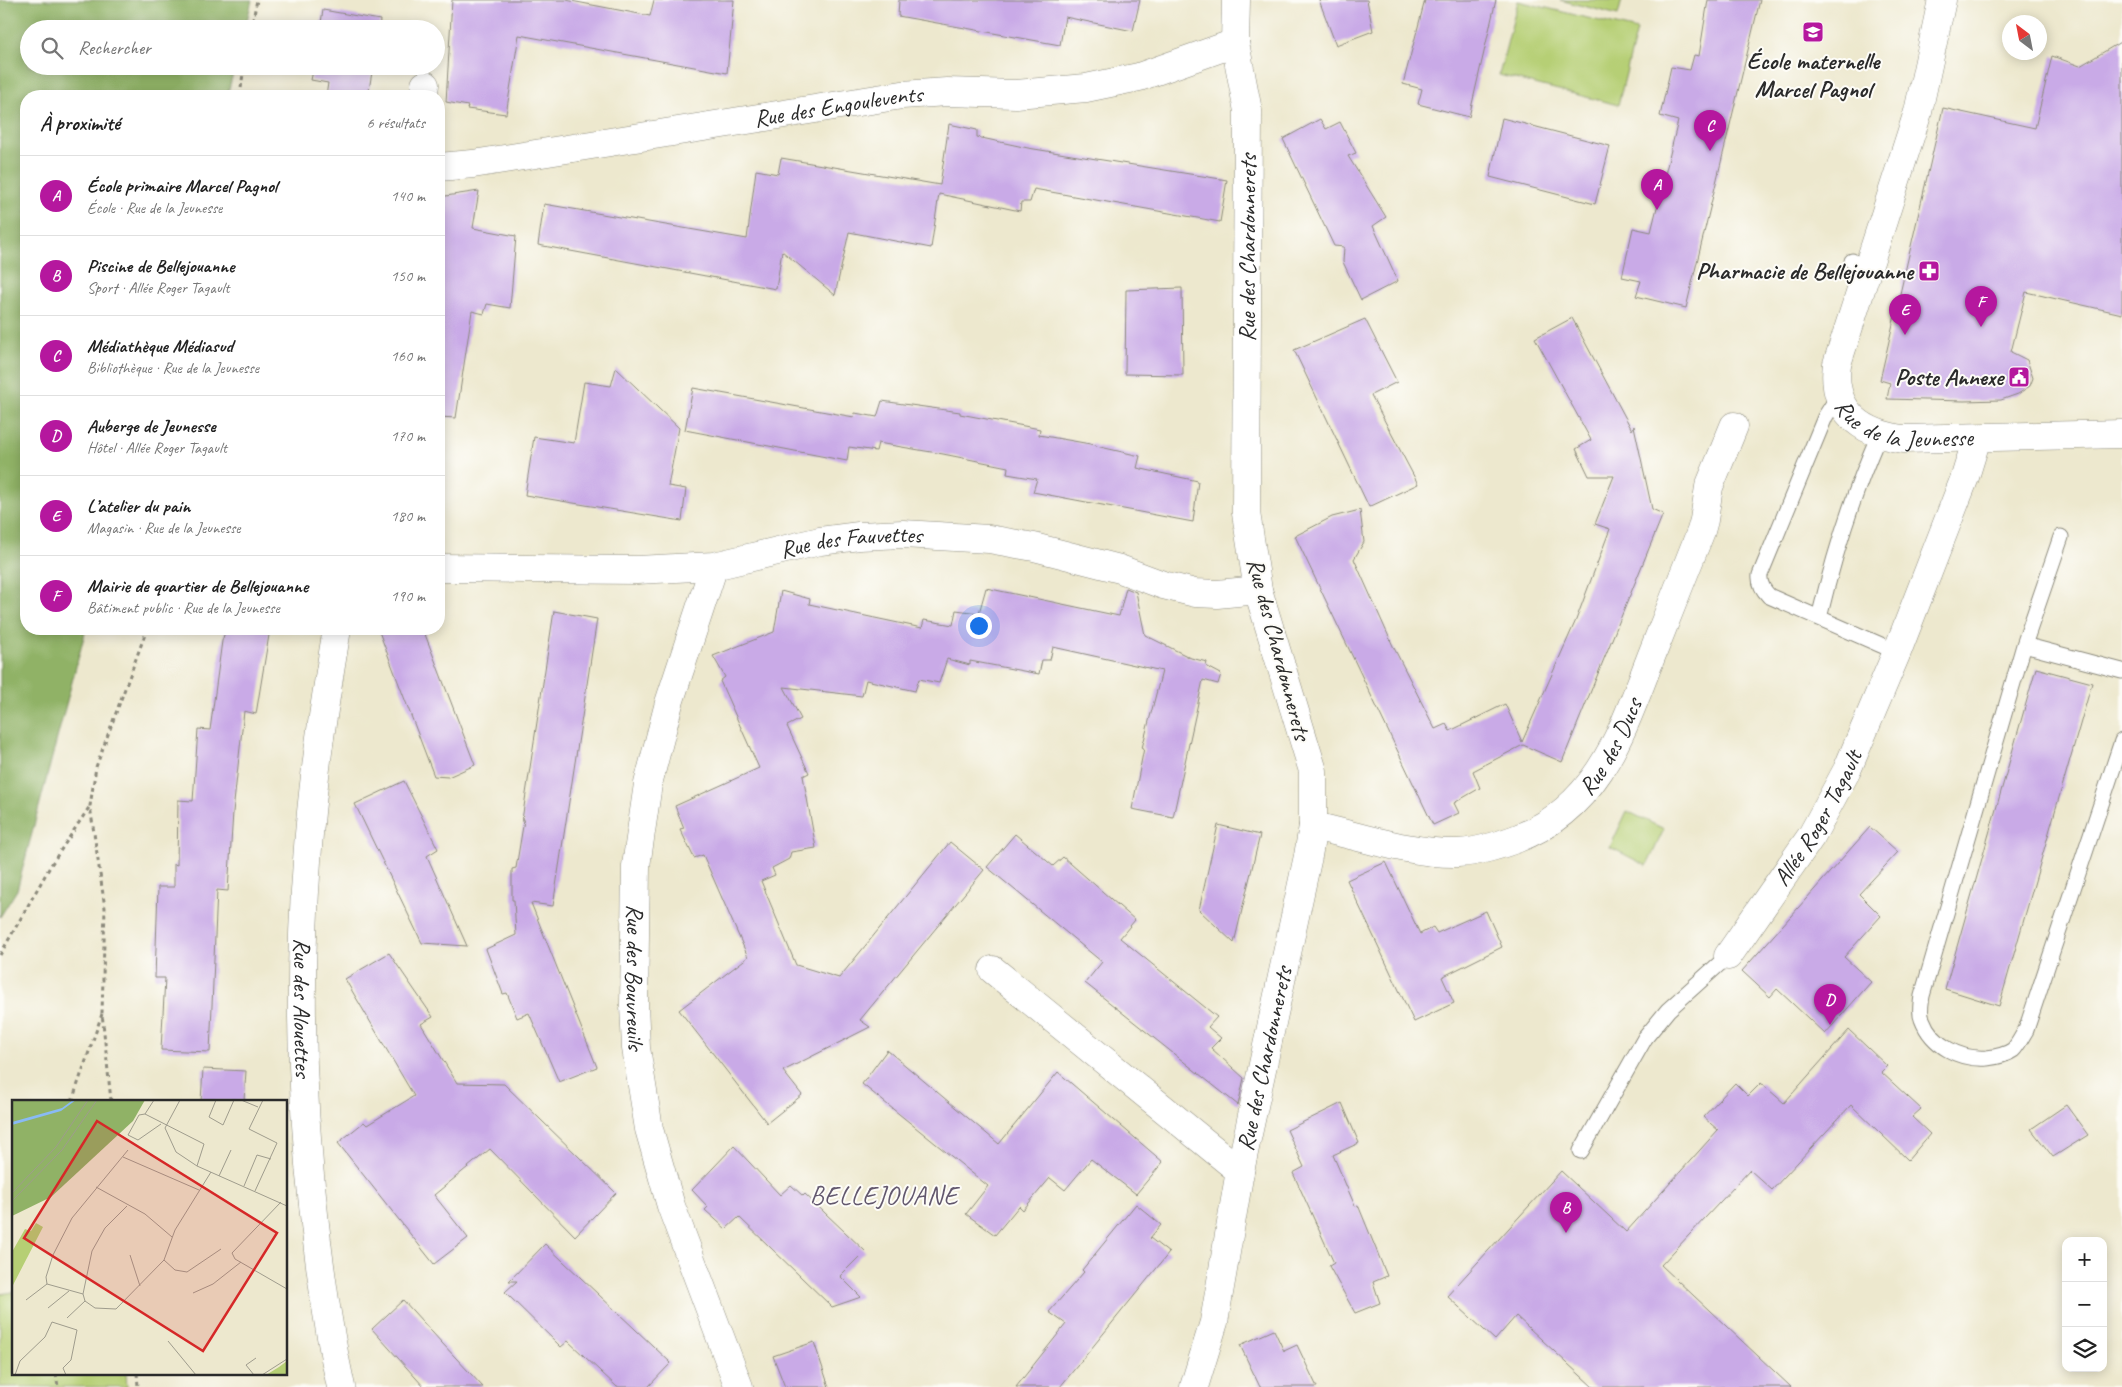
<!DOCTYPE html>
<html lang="fr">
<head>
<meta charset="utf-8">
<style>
	body { margin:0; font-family:Caveat,sans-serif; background:#f2f2f2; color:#222 }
	.controls { position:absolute; right:15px; bottom:15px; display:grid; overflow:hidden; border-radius:10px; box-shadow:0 2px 12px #0003 }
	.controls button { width:45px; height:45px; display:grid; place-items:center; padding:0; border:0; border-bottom:1px solid #e0e0e0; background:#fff; color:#222; font:25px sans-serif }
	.compass { position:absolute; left:2002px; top:15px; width:45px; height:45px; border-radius:50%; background:#fff; box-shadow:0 2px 12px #0003; rotate:328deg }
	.you { position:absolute; left:978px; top:625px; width:18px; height:18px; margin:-12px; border:4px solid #fff; border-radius:50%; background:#1a73e8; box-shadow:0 0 0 8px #1a73e833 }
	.badge { display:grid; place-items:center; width:32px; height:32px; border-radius:50%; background:#b5179e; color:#fff; font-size:16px; font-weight:700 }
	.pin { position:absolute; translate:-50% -41px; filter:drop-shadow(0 1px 2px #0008) }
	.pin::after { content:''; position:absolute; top:26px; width:18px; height:15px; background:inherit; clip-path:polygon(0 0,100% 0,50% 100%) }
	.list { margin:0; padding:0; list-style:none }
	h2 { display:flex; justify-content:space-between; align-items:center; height:65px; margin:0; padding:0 20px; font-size:21px }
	h2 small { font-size:16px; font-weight:400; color:#767676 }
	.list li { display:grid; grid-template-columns:32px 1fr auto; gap:15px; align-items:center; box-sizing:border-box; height:80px; padding:0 20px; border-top:1px solid #e0e0e0 }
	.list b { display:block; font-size:19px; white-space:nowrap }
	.list p { margin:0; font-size:16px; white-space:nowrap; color:#767676 }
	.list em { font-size:16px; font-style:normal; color:#767676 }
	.icon { flex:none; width:28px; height:28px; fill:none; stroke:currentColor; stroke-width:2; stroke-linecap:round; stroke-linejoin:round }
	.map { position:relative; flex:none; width:2122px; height:1387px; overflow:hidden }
	.search { position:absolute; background:#fff; box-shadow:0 2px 12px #0003; left:20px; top:20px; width:425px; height:55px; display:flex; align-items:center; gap:12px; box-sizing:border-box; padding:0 18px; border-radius:28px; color:#767676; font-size:19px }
	.panel { position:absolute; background:#fff; box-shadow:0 2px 12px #0003; left:20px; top:90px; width:425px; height:545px; border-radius:20px }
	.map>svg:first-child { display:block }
</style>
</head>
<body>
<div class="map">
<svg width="2122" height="1387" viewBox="0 0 2122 1387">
	<rect width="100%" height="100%" fill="#fdfcf7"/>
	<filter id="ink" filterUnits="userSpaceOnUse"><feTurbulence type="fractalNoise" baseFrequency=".02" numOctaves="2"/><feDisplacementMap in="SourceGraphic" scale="10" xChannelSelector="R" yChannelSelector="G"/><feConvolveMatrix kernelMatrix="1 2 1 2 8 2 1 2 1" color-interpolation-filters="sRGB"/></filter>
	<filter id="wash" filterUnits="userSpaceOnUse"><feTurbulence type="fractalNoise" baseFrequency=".0096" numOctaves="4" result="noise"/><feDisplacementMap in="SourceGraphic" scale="20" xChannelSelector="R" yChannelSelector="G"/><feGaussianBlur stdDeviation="1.12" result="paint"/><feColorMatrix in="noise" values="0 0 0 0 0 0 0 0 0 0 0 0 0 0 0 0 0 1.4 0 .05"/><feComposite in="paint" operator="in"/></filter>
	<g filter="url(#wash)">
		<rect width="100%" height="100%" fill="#ede8ce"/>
		<!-- green -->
		<path fill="#b6cf74" stroke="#707d50" d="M1560 0H1622L1618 15Z
			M1518 1 1637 30 1618 105 1499 75Z
			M1627 811 1664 829 1647 866 1610 847Z
			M14 1292V1373H126L127 1387H0V1294Z"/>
		<!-- forest -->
		<path fill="#90b266" stroke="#5e6e48" d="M0 0H252L245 29H29V66H235L227 96H26V629H86L17 890 0 917Z"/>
		<g id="blocks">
			<!-- building -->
			<path fill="#c9aae7" d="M452 0H566L650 16 654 0H734L727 73 519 35 506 114 467 109 468 106 446 102Z
				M899 0H1140L1133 31 1065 17 1060 45 898 16Z
				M1319 0H1367L1373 31 1336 45Z
				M1425 0H1496L1469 117 1418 104 1422 89 1403 84Z
				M1708 0H1760L1686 308 1636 296 1641 281 1622 277 1633 228 1651 232 1678 121 1660 116 1671 67 1690 70 1694 55 1699 56Z
				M323 10 380 20 379 29H320Z
				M2122 41V314L2026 292 2011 352 2027 360 2033 378 2030 386 2018 394 2001 400 1964 401 1887 399 1890 383 1880 380 1943 108 2035 128 2052 56 2080 66Z
				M314 66H373L368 96H326L328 83 311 80Z
				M1502 118 1610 146 1595 204 1490 177Z
				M1320 119 1326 129 1340 122 1356 153 1348 156 1386 217 1373 226 1398 281 1361 300 1343 262 1344 247 1334 246 1283 139Z
				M949 124 977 130V137L1028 148 1227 180 1220 222 1034 189 1030 202H1021L1020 211 939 194 931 248 849 232 835 295 782 251 776 289 538 245 544 204 747 239 756 170 778 174 781 158 940 185Z
				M479 191 473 228 516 236 510 308 487 304 484 314 472 311 456 418 439 417V255L443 226 439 225V197Z
				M1182 288 1183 375 1125 374 1126 290Z
				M1572 318 1632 430 1634 426 1652 509 1663 514 1562 762 1523 745 1473 771 1480 788 1454 803 1459 813 1433 825 1295 536 1332 517 1360 510 1364 542 1354 559 1393 646 1435 729 1446 724 1450 731 1505 704 1522 742 1576 620 1610 529 1595 524 1614 476H1589L1576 449 1591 440 1535 338Z
				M1365 319 1397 382 1371 395 1418 484 1369 507 1294 350Z
				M616 368 679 428 668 486 686 489 682 521 525 495 534 437 574 443 584 382 611 386Z
				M693 388 854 417 855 413 877 417 882 401 960 412V414L1040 429 1039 435 1096 445V446L1140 456 1137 468 1198 481 1193 522 1033 492 1037 479 1007 474 1008 467 943 454 878 443 876 451 849 447 847 461 685 430Z
				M986 588 1119 616 1126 588 1136 592 1145 635 1191 658 1207 662 1206 666 1221 674 1218 684 1203 680 1173 817 1132 809 1144 748H1142L1162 671 1053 647 1050 660H1042L1039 674 970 661V665L947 659 939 683 919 679 915 691 866 680 862 696 784 687 801 719 787 726 809 773 803 776 816 848 791 852 789 859 772 868 775 875 761 881 796 965 839 978 950 842 984 870 860 1020 870 1027 783 1071 802 1095 767 1123 679 1010 748 957 703 855 694 858 680 829 684 828 675 806 759 768 720 681 725 677 713 656 774 632 781 591 810 599 809 604 922 628 924 620 953 625 956 610 979 613Z
				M554 611 597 619 553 906 531 903 597 1067 559 1082 529 1013 517 1018 507 993 503 994 486 949 516 935 514 900H512V869L516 868 524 820H522Z
				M226 629H270L256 714 244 711 233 812 228 891 217 890 210 1052 161 1050 165 978H155L158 887H174V864L177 865 178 800 193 801 198 729 210 730 222 641Z
				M378 629H423L475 765 448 777 434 776Z
				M2036 668 2092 683 1999 1006 1945 989Z
				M404 781 438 849 427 856 467 946 422 943 355 804Z
				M1218 825 1260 835 1234 943 1199 910Z
				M1870 827 1898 852 1859 894 1881 916 1844 957 1871 982 1825 1034 1777 989 1770 997 1742 971Z
				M1015 834 1053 866 1063 857 1135 920 1120 938 1217 1017 1208 1027 1221 1038 1211 1048 1244 1078 1238 1105 1085 983 1102 962 987 867Z
				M1386 862 1420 934 1433 927 1437 933 1486 911 1502 947 1442 977 1454 1003 1414 1022 1347 880Z
				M389 953 433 1017 421 1024 457 1083 504 1084 616 1193 575 1236 490 1149 434 1195 468 1238 434 1264 338 1143 364 1122 367 1125 414 1096 345 979Z
				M1849 1030 1887 1066 1881 1072 1921 1109 1912 1117 1930 1134 1908 1160 1851 1105 1772 1190 1750 1170 1661 1265 1791 1387H1593L1516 1316 1495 1340 1447 1296 1561 1171 1626 1232 1718 1130 1703 1117 1735 1083 1748 1096 1761 1083 1784 1103Z
				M887 1050 999 1144 1058 1072 1163 1162 1136 1194 1091 1159 1065 1190 1050 1178 1023 1210 1019 1206 995 1235 966 1214 988 1186 862 1084Z
				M203 1069 246 1071 244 1101H201Z
				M1342 1103 1359 1143 1333 1155 1355 1206 1358 1205 1387 1276 1373 1282 1380 1303 1355 1313 1329 1266 1334 1263 1293 1173 1304 1167 1287 1130Z
				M2066 1105 2088 1135 2053 1157 2031 1129Z
				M734 1146 780 1195 791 1185 803 1196 805 1194 865 1251 840 1276 861 1297 832 1307 739 1217 726 1229 705 1210 708 1207 692 1190Z
				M1136 1204 1161 1225 1150 1238 1169 1253 1060 1387H1016L1066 1324 1049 1312 1084 1272 1082 1270Z
				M545 1244 671 1363 648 1387H617L568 1341 561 1347 505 1292 517 1281H509Z
				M403 1300 442 1343 483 1387H424L372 1329Z
				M1274 1330 1284 1351 1297 1345 1317 1387H1260L1240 1345Z
				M814 1342 829 1387H785L773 1356Z"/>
		</g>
	</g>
	<g filter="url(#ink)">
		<use href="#blocks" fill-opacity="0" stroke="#8c8a7c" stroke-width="1"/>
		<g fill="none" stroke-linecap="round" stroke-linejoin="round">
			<!-- service casing -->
			<g stroke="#8c8a7c" stroke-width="17">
				<path id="service" d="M1852 261 1867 271
					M1839 395 1825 417 1760 575C1759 584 1763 590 1769 596L1897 652
					M2061 537 2024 645 1922 996C1921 1003 1919 1012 1922 1019 1932 1046 1960 1060 1987 1058 1996 1057 2006 1055 2013 1050 2018 1045 2022 1036 2026 1030L2122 741
					M1819 618C1834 555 1853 494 1879 435
					M2024 645 2122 671
					M1581 1151 1645 1038 1668 1010 1728 956"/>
			</g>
			<!-- minor casing -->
			<g stroke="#8c8a7c" stroke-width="29">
				<g id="minor">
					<path id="s1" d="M1942 0 1918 112 1837 364C1831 410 1860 433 1903 439L2122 434"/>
					<path d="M423 96 425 85"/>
					<path id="s2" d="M439 167 473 164 902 95 947 92 1016 94 1086 88 1139 77 1235 43"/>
					<path id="s3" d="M714 566 669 703 648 784 636 866 634 1005 636 1048 649 1129 671 1206 739 1387"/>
					<path id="s4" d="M439 568 637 570 714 566 820 541 859 536 903 534 989 539 1034 547 1120 569 1163 585 1195 593 1217 594 1258 590"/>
					<path id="s5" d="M337 629C324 706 312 783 307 861 298 982 301 1104 315 1224 321 1279 329 1333 341 1387"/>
					<path id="s6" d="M1313 826C1359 836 1411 854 1458 853 1478 852 1497 846 1516 839 1598 808 1622 732 1651 657 1668 615 1684 573 1701 531L1704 520 1709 487 1734 426"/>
					<path id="s7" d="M1728 956 1812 835 1847 770 1897 652 1965 477 1977 438"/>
					<path d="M993 970 1240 1171"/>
					<path id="s8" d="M1194 1387 1214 1322 1240 1171 1308 856 1313 826V771L1258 590 1246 513 1248 111 1235 43 1236 0"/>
				</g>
			</g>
			<!-- path -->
			<path stroke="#8c8a7c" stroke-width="3" stroke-dasharray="4 4" stroke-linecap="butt" d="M251 29 257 0
				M240 96 244 66
				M0 955 51 865 90 806
				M72 1101 102 1014
				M111 1101 102 1013 105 908 90 806 96 767 147 629
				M56 1373 58 1387
				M137 1373 138 1387"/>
			<!-- service -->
			<use href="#service" stroke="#fff" stroke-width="15"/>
			<!-- minor -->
			<use href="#minor" stroke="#fff" stroke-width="28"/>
		</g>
	</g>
	<!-- icons -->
	<defs>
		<g id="school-square" transform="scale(1.125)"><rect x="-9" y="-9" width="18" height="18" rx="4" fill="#b5179e" stroke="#fdfcf7"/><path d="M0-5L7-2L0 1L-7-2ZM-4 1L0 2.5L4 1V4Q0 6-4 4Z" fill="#fff"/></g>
		<g id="pharmacy-square" transform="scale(1.125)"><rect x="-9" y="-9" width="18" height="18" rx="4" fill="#b5179e" stroke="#fdfcf7"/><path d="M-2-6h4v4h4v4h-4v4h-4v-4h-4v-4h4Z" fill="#fff"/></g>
		<g id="civic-square" transform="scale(1.125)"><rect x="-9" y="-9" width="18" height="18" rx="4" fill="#b5179e" stroke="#fdfcf7"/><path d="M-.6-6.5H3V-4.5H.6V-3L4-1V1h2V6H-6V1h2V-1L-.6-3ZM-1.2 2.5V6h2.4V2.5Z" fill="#fff"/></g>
	</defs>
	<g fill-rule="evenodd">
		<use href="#school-square" x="1813" y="32"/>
		<use href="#pharmacy-square" x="1929" y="271"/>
		<use href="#civic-square" x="2019" y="377"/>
	</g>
	<g text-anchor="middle" stroke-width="4" stroke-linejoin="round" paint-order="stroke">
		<!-- poi labels -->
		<g font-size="24" font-weight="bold" fill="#2b2b2b" stroke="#fdfcf7" text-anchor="end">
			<text x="1813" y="69" text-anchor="middle">École maternelle<tspan x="1813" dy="28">Marcel Pagnol</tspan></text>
			<text x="1913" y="279">Pharmacie de Bellejouanne</text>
			<text x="2003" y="385">Poste Annexe</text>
		</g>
		<!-- street labels -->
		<g font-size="24" fill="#2b2b2b" stroke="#fdfcf7">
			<text dy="8" stroke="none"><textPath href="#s2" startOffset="404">Rue des Engoulevents</textPath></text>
			<text dy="8" stroke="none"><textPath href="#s8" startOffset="1161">Rue des Chardonnerets</textPath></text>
			<text dy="8" stroke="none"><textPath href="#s1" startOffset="490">Rue de la Jeunesse</textPath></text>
			<text dy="8" stroke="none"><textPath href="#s4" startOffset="415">Rue des Fauvettes</textPath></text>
			<text transform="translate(1279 649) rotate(75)" y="8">Rue des Chardonnerets</text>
			<text dy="8" stroke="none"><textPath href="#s6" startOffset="344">Rue des Ducs</textPath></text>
			<text dy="8" stroke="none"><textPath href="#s7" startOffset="165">Allée Roger Tagault</textPath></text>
			<text dy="8" stroke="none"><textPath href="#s3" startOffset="422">Rue des Bouvreuils</textPath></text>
			<text dy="8" stroke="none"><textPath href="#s5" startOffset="381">Rue des Alouettes</textPath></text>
			<text dy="8" stroke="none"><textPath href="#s8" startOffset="336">Rue des Chardonnerets</textPath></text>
		</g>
		<!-- quarter labels -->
		<g font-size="26" letter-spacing="1" fill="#62576d" stroke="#fdfcf7">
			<text x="884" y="1204">BELLEJOUANE</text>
		</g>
	</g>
	<!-- overview -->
	<g transform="translate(12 1100)">
		<rect width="275" height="275" fill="#ede8ce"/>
		<path d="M24 123 31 127 0 187V152L13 129 19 131ZM275 261V275H254L267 267Z" fill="#b6cf74"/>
		<path d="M0 0H133L121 21 39 97 0 116Z" fill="#90b266"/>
		<path d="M61 0H64L49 11 0 25V22L50 8Z" fill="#89baf5"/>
		<path fill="none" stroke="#9f9c8d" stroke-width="1" d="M168 0 153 28 164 52 185 66 275 106M204 0 197 17 211 25 222 0M229 0 246 7M133 14 142 0M149 24 126 40 116 35 127 15 133 14 192 44 185 66M111 57 187 90M207 76 219 50M232 86 245 55 259 59M84 87 133 114 160 137M243 91 265 43 237 29 251 0M0 93 44 47 76 0M0 101 50 50 85 0M269 102 220 153 223 159 275 189M115 106 93 128 80 151 71 194 73 201 83 208 104 209 152 160 163 130 199 72M118 155 128 186M152 160 163 170 175 172 209 149M35 184 71 194M181 193 201 184 229 162M14 200 35 184 34 177 41 155 60 118 116 50M36 208 57 191M55 218 73 201M156 241 184 275M3 275 8 261 33 237 40 222 65 230 59 260 51 268 54 275M242 275 234 265 244 258M250 275 275 259"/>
		<path fill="#d62828" fill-opacity="0.15" stroke="#d62828" stroke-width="2.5" d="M85 21 265 133 191 251 12 138Z"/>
		<rect width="275" height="275" fill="none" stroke="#2b2b2b" stroke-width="2.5"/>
	</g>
</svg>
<div class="controls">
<button>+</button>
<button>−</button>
<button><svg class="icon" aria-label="layers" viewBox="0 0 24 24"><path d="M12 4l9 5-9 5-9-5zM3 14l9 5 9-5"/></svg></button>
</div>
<svg class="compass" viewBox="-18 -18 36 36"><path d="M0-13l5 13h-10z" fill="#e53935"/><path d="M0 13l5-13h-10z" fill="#767676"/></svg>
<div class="you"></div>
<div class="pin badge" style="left:1657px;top:210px">A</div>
<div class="pin badge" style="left:1566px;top:1233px">B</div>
<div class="pin badge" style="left:1710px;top:151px">C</div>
<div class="pin badge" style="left:1830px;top:1025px">D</div>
<div class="pin badge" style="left:1905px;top:335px">E</div>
<div class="pin badge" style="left:1981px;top:327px">F</div>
<div class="search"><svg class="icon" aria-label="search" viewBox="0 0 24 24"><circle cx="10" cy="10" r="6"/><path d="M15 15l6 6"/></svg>Rechercher</div>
<section class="panel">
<h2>À proximité<small>6 résultats</small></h2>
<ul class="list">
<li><span class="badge">A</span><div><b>École primaire Marcel Pagnol</b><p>École · Rue de la Jeunesse</p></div><em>140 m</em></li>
<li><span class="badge">B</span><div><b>Piscine de Bellejouanne</b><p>Sport · Allée Roger Tagault</p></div><em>150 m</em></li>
<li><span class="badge">C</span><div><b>Médiathèque Médiasud</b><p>Bibliothèque · Rue de la Jeunesse</p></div><em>160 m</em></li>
<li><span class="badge">D</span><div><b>Auberge de Jeunesse</b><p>Hôtel · Allée Roger Tagault</p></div><em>170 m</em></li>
<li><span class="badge">E</span><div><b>L’atelier du pain</b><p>Magasin · Rue de la Jeunesse</p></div><em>180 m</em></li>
<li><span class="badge">F</span><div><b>Mairie de quartier de Bellejouanne</b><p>Bâtiment public · Rue de la Jeunesse</p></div><em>190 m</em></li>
</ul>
</section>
</div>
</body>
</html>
